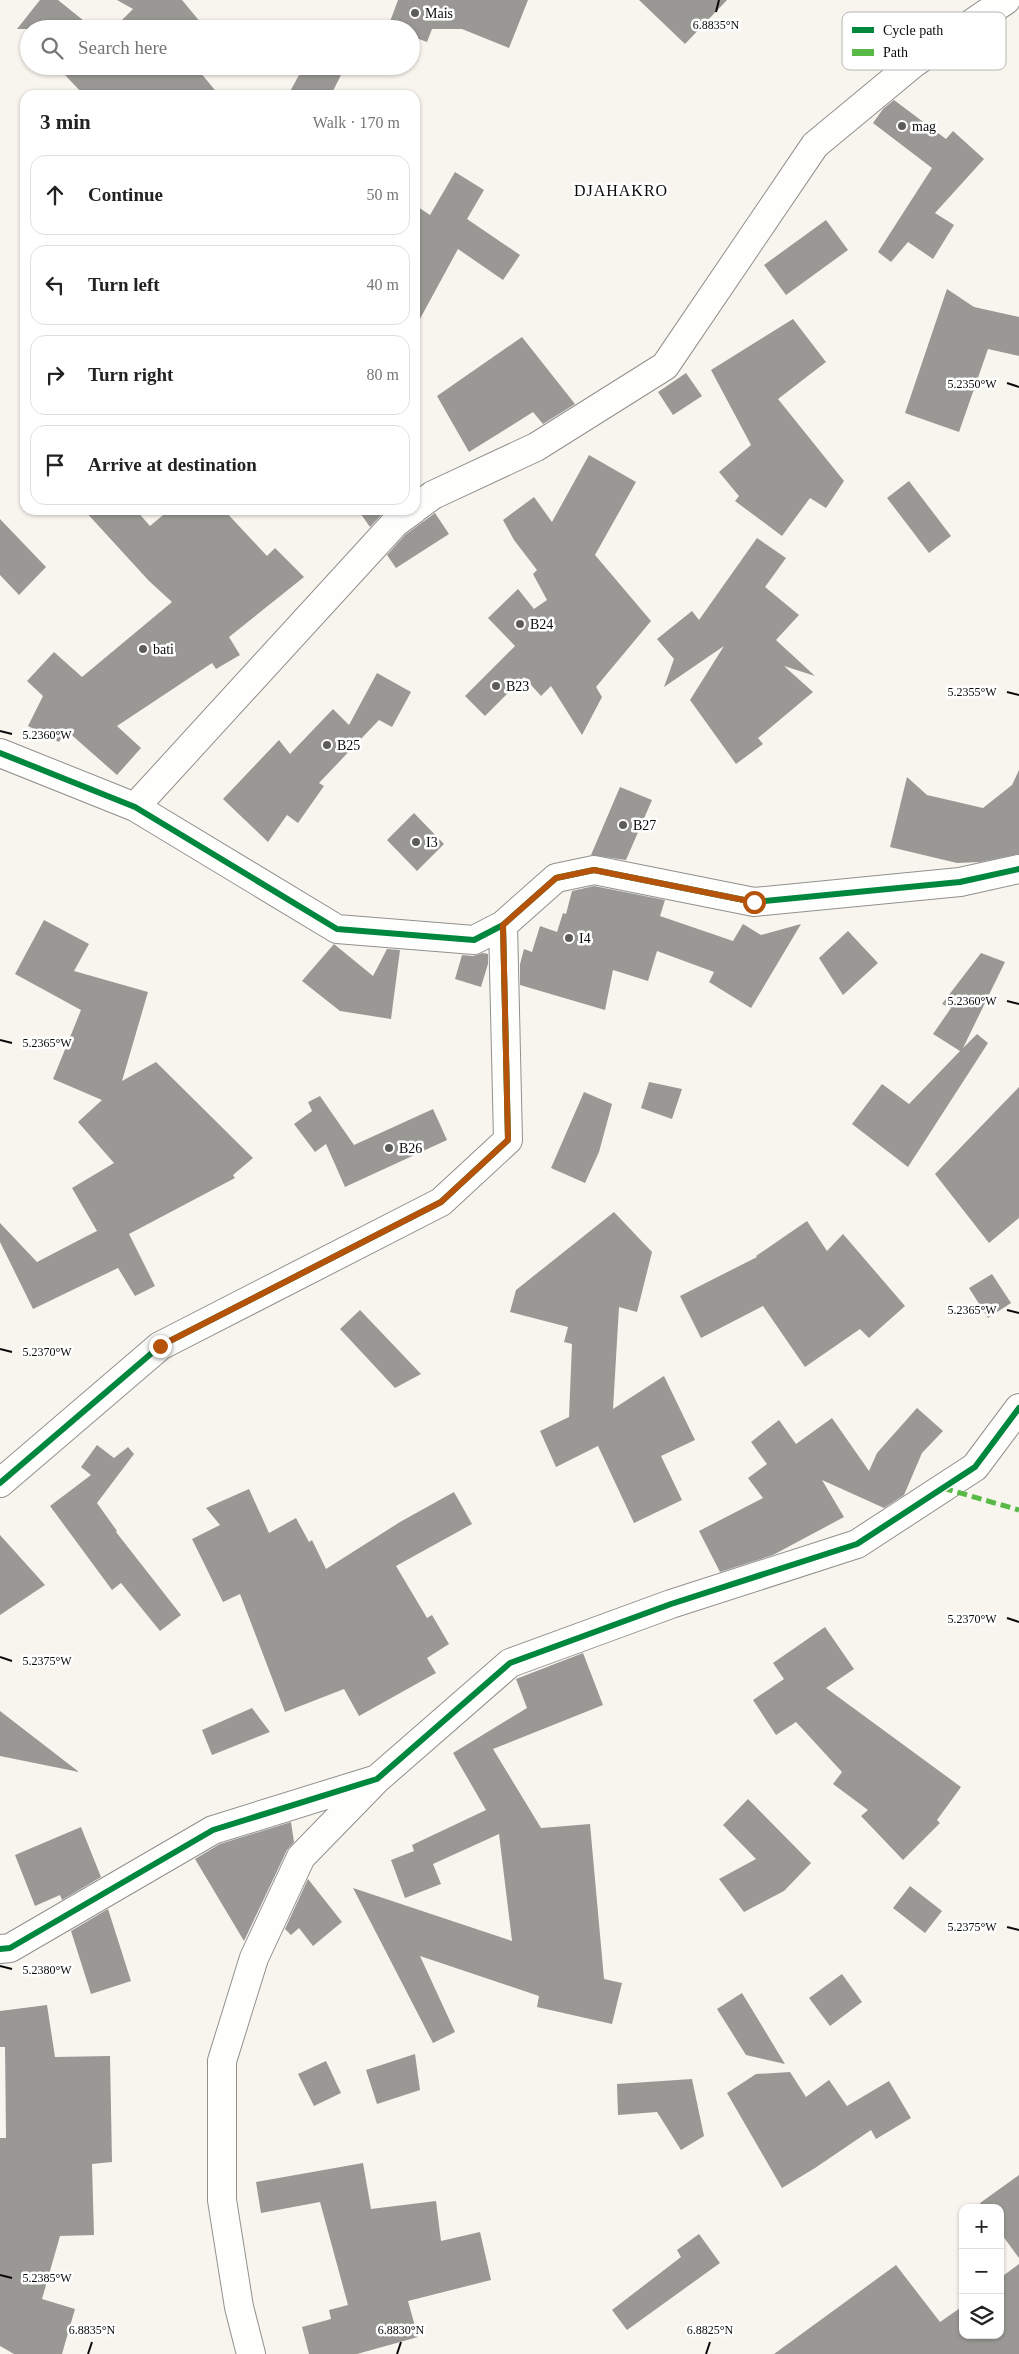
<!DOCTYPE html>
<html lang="en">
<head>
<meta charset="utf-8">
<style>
	body { margin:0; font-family:Georgia,serif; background:#f2f2f2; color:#222 }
	.controls { position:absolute; right:15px; bottom:15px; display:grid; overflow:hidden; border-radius:10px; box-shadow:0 1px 4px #0004 }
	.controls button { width:45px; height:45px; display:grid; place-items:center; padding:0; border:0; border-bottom:1px solid #e0e0e0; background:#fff; color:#222; font:25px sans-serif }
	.stop { position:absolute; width:15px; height:15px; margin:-11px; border:4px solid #b45309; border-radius:50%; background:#fff }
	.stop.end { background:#b45309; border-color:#fff; box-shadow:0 1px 5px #0008 }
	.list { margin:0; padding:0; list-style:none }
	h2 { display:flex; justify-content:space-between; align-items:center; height:65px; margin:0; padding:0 20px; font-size:21px }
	h2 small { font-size:16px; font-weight:400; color:#767676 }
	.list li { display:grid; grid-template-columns:32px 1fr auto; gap:15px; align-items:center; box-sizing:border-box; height:80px; margin:0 10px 10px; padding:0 10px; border:1px solid #e0e0e0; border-radius:15px }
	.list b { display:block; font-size:19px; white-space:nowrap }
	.list em { font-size:16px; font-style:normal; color:#767676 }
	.icon { flex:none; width:28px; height:28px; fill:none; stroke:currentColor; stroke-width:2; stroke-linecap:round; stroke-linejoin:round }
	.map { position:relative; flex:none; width:1019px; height:2354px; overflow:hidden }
	.search { position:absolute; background:#fff; box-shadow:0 1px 4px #0004; left:20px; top:20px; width:400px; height:55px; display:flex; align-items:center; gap:12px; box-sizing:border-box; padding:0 18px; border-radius:28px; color:#767676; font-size:19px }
	.panel { position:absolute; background:#fff; box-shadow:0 1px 4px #0004; left:20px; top:90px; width:400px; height:425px; border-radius:15px }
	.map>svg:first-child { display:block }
</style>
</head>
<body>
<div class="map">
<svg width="1019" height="2354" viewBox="0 0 1019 2354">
	<rect width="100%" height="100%" fill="#f8f5ee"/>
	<!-- building -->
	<path fill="#9a9894" d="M40 0H58L94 29H17Z
		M117 0H182L206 29H169L159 23 164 29H113L133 9Z
		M398 0H528L509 48 462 29H432L427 42 411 36V29H393L388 27Z
		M639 0H727L685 44Z
		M73 66H195L219 95H84L65 75Z
		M304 66H363L361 72 345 67 331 95H288Z
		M894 100 946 139 953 131 984 159 935 213 954 225 933 259 908 242 891 262 878 252 932 168 873 123 883 109Z
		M455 172 484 190 467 219 520 255 503 280 458 249 415 328V205L430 215Z
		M826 220 848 250 786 295 764 265Z
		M947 289 974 307 1019 317V356L988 349 959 432 905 413Z
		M793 319 826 362 778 399 844 481 826 508 810 498 782 536 735 501 739 496 719 472 751 445 711 370Z
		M522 337 575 404 543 424 533 412 469 452 437 396Z
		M686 373 702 396 673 415 658 392Z
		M589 455 636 482 595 555 651 621 596 687 602 697 582 735 551 686 541 696 524 677 485 716 465 696 515 646 488 618 518 589 534 609 547 600 533 574 537 570 514 540 503 520 534 497 552 522Z
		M909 481 951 536 929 553 887 498Z
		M84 510H136L150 526 169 510H224L267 556 275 548 304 577 229 637 240 655 216 669 212 663 117 726 141 748 117 775 66 730 59 742 28 726 43 696 27 681 54 652 82 677 172 602 149 581Z
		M358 510H386L370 527Z
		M435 513 449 534 396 568 387 555 405 535Z
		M0 519 46 567 19 595 0 575Z
		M757 538 786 558 765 587 799 615 776 640 815 676 784 666 813 692 758 738 763 744 736 764 690 700 724 646 664 687 674 659 657 639 692 611 699 620Z
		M377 673 411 692 392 727 379 720 319 783 324 786 298 823 287 815 268 842 223 799 279 740 290 754 333 709 349 725Z
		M1019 770V854L980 862 957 863 890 847 907 777 927 795 983 808 1012 785Z
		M620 787 652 800 626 860 591 855Z
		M414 813 444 844 417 871 387 840Z
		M594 886 665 900 660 916 733 941 743 924 761 935 801 924 751 1008 709 982 714 972 657 951 648 981 613 970 605 1010 520 985V964L524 949 532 952 540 926 557 932 563 913 566 914 572 891Z
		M44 920 89 944 74 971 148 992 122 1081 156 1062 253 1158 233 1175 235 1178 129 1234 155 1286 135 1296 118 1268 33 1309 0 1242V1223L37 1262 87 1236 97 1231 72 1188 114 1163 78 1122 102 1100 53 1079 81 1010 15 974Z
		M848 931 878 963 843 995 819 958Z
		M334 944 373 976 387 949 400 950 391 1019 340 1011 302 981Z
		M483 953 488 954V964L481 987 455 979 462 955 473 956Z
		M981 953 1005 962 963 1048 977 1034 988 1043 908 1167 852 1124 882 1084 909 1104 960 1051 933 1034 951 1008 942 1004Z
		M649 1082 682 1089 672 1119 641 1108Z
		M1019 1087V1218L989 1243 935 1174Z
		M584 1092 612 1104 599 1152 585 1183 551 1168Z
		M320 1096 354 1145 433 1109 447 1140 345 1187 326 1144 315 1152 294 1124 312 1111 308 1102Z
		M614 1212 652 1252 637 1312 619 1307 613 1409 664 1376 695 1440 661 1456 682 1500 634 1523 598 1446 556 1467 540 1431 569 1417 572 1344 564 1342 568 1327 510 1312 516 1290Z
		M807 1221 827 1251 843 1234 905 1306 869 1338 860 1329 805 1367 763 1306 701 1338 680 1296 757 1257 756 1256Z
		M992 1274 1011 1303 988 1318 969 1288Z
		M360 1310 421 1374 395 1388 340 1329Z
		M917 1408 943 1431 922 1453 904 1495 884 1508 822 1480 844 1517 773 1555 720 1572 699 1531 763 1498 748 1478 767 1464 751 1442 779 1420 796 1444 832 1418 869 1471 877 1453Z
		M97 1445 114 1458 128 1447 134 1454 97 1503 117 1531 116 1532 181 1615 160 1631 121 1583 112 1590 50 1506 91 1475 81 1467Z
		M249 1489 269 1533 296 1518 309 1542 312 1540 326 1569 400 1522 454 1492 472 1524 396 1566 427 1618 432 1615 449 1644 427 1658 436 1673 359 1716 344 1689 285 1712 240 1594 223 1602 192 1539 220 1525 206 1508Z
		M0 1535 45 1585 0 1615Z
		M825 1627 854 1669 826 1688 961 1787 937 1820 940 1823 903 1860 861 1816 868 1810 833 1784 842 1772 796 1722 776 1735 753 1700 784 1679 773 1663Z
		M583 1653 603 1705 493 1749 541 1828 590 1824 604 1979 622 1983 612 2024 537 2007 539 1996 420 1956 455 2032 433 2043 353 1888 512 1941 499 1834 433 1864 441 1884 405 1898 391 1860 414 1851 412 1845 486 1810 453 1753 527 1708 516 1679Z
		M252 1708 270 1732 212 1755 202 1730Z
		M0 1711 79 1772 0 1756Z
		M748 1799 811 1863 784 1891 744 1912 719 1879 756 1859 723 1825Z
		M291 1822 294 1842 287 1850 244 1941 195 1859 220 1844Z
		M81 1827 101 1877 62 1900 60 1895 35 1906 15 1855Z
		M308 1879 342 1922 313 1946 299 1928 291 1935 285 1929Z
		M910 1886 942 1911 925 1933 893 1908Z
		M108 1909 131 1981 91 1994 71 1931Z
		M842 1974 862 2002 830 2026 809 1998Z
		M742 1993 785 2064 746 2055 717 2009Z
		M47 2005 55 2057 110 2056 112 2162 92 2164 94 2235 60 2236 42 2299 75 2309 62 2354H14L0 2346V2138H6L5 2047H0V2011Z
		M415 2054 420 2090 377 2104 366 2070Z
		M326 2061 341 2093 314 2106 298 2074Z
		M790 2072 806 2097 829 2080 847 2106 889 2081 911 2118 876 2139 871 2130 815 2168 782 2188 727 2093 756 2074Z
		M692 2079 704 2136 681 2150 657 2112 618 2115 617 2084Z
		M363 2163 371 2209 436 2201 441 2241 480 2232 491 2280 408 2301 418 2337 357 2354H309L302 2327 331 2319 329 2310 348 2305 320 2202 261 2213 256 2182Z
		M1019 2175V2258L1000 2232V2208H983L980 2203Z
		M699 2234 720 2263 627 2330 612 2310 681 2257 677 2250Z
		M1019 2264V2354H774L896 2265 940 2322 963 2306V2335H1000V2278Z"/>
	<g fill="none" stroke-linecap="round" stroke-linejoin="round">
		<!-- minor casing -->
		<g stroke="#91908d" stroke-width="30">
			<path id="minor" d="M415 508 433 495 536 447 665 366 815 145 914 63 1006 0
				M0 753 135 807 337 929 474 940 503 925 556 878 594 870 754 902 960 882 1019 869
				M135 807 395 523 413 510
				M0 1483 160 1346 441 1202 508 1140 503 925
				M0 1949 10 1948 213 1830 377 1779 510 1663 671 1604 857 1544 975 1467 1019 1408
				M251 2354 239 2307 222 2200V2061L254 1958 301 1857 375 1781"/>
		</g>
		<!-- minor -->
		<use href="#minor" stroke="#fefefc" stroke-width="28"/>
		<!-- quiet -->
		<path stroke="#58b947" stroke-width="5" stroke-dasharray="10 5" stroke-linecap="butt" d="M943 1488 1019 1510"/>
		<!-- cycleway casing -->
		<g stroke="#fff" stroke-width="9">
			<path id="cycleway" d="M0 753 135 807 337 929 474 940 503 925 556 878 594 870 754 902 960 882 1019 869
				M0 1483 160 1346 441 1202 508 1140 503 925
				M0 1949 10 1948 213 1830 377 1779 510 1663 671 1604 857 1544 975 1467 1019 1408"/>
		</g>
		<!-- cycleway -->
		<use href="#cycleway" stroke="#00873e" stroke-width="6"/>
	</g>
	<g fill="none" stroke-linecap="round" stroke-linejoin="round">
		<!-- route -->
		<path stroke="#b45309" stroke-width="6" d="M160 1346 441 1202 508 1140 503 925 556 878 594 870 754 902"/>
	</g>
	<!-- ticks -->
	<path fill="none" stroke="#0a0a0a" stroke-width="2" d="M716 12 719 0M1007 383 1019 387M1007 692 1019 695M0 731 12 734M1007 1001 1019 1004M0 1040 12 1043M1007 1310 1019 1313M0 1349 12 1352M1007 1618 1019 1622M0 1657 12 1661M1007 1927 1019 1930M0 1966 12 1969M0 2275 12 2278M88 2354 92 2342M397 2354 401 2342M706 2354 710 2342"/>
	<!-- markers -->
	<g fill="#5d5c5a" stroke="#fff" stroke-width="2">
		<circle cx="415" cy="13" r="5"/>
		<circle cx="902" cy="126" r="5"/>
		<circle cx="520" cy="624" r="5"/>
		<circle cx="143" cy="649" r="5"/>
		<circle cx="496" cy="686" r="5"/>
		<circle cx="327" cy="745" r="5"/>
		<circle cx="623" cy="825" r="5"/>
		<circle cx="416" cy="842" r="5"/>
		<circle cx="569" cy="938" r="5"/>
		<circle cx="389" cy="1148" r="5"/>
	</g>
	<g text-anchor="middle" stroke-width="5" stroke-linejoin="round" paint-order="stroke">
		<!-- poi labels -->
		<g font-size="14" fill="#0a0a0a" stroke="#fff" text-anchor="start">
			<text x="425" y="18">Mais</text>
			<text x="912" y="131">mag</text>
			<text x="530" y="629">B24</text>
			<text x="153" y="654">bati</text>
			<text x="506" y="691">B23</text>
			<text x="337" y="750">B25</text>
			<text x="633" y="830">B27</text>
			<text x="426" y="847">I3</text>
			<text x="579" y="943">I4</text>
			<text x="399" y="1153">B26</text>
		</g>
		<!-- quarter labels -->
		<g font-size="16" letter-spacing="1" fill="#0a0a0a" stroke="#fff">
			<text x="621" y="196">DJAHAKRO</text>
		</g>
	</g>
	<!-- legend -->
	<rect x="842" y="12" width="164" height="58" rx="8" fill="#fff" stroke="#b6b6b6" stroke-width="1"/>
	<rect x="852" y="27" width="22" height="6" fill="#00873e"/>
	<rect x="852" y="49" width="22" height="7" fill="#58b947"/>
	<g font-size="14" fill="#0a0a0a">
		<text x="883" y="35">Cycle path</text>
		<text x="883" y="57">Path</text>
	</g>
	<g font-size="12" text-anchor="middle" fill="#0a0a0a" stroke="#fff" stroke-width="5" stroke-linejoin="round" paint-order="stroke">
		<text x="716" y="29">6.8835°N</text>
		<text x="972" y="388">5.2350°W</text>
		<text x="972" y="696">5.2355°W</text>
		<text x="47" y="739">5.2360°W</text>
		<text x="972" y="1005">5.2360°W</text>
		<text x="47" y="1047">5.2365°W</text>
		<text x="972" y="1314">5.2365°W</text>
		<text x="47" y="1356">5.2370°W</text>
		<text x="972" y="1623">5.2370°W</text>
		<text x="47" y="1665">5.2375°W</text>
		<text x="972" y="1931">5.2375°W</text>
		<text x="47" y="1974">5.2380°W</text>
		<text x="47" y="2282">5.2385°W</text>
		<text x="92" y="2334">6.8835°N</text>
		<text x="401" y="2334">6.8830°N</text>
		<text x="710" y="2334">6.8825°N</text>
	</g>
</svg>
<div class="controls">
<button>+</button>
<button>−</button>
<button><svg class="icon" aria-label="layers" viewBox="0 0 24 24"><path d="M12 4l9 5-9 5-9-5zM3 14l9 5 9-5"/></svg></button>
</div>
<div class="stop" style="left:754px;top:902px"></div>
<div class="stop end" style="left:160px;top:1346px"></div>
<div class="search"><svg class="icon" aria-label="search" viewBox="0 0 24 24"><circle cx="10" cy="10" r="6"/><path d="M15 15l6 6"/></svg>Search here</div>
<section class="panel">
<h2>3 min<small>Walk · 170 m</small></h2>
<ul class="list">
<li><svg class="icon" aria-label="ahead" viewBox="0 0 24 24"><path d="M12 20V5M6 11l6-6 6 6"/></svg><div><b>Continue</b></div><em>50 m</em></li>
<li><svg class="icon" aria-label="left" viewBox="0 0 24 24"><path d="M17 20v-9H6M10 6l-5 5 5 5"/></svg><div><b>Turn left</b></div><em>40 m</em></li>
<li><svg class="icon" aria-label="right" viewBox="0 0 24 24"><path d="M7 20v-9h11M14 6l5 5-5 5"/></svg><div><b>Turn right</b></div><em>80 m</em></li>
<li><svg class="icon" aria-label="arrive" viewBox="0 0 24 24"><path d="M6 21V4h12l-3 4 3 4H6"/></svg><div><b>Arrive at destination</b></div></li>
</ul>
</section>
</div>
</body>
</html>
